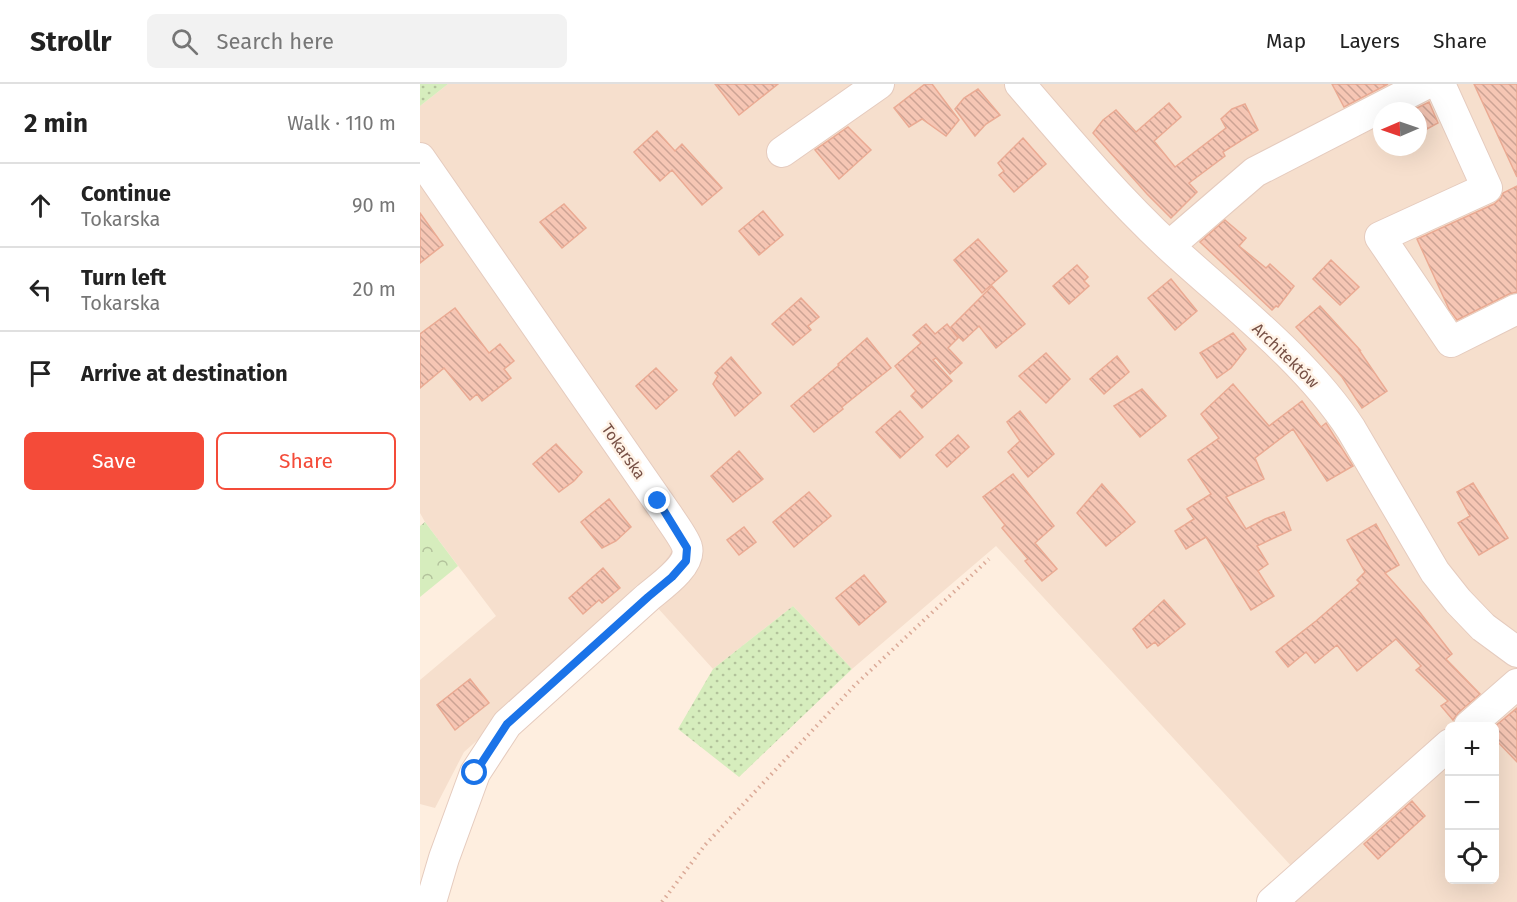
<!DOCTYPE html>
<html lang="en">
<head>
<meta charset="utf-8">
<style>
	body { margin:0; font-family:"Fira Sans",sans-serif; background:#f2f2f2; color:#222 }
	.controls { position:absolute; right:18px; bottom:18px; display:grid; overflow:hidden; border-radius:9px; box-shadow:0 6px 24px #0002 }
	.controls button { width:54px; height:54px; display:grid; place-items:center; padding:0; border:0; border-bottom:2px solid #e0e0e0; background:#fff; color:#222; font:30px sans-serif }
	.compass { position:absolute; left:953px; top:18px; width:54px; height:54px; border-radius:50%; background:#fff; box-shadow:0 6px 24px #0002; rotate:268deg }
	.stop { position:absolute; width:18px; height:18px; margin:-14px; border:4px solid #1a73e8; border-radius:50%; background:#fff }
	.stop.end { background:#1a73e8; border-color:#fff; box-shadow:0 2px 6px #0008 }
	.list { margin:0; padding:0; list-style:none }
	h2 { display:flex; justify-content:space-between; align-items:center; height:78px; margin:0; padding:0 24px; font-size:26px }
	h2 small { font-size:20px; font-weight:400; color:#767676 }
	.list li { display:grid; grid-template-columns:39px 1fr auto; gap:18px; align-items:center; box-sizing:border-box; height:84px; padding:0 24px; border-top:2px solid #e0e0e0 }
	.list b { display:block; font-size:22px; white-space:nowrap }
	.list p { margin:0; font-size:20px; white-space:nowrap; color:#767676 }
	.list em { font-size:20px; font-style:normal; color:#767676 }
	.actions { display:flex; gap:12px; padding:18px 24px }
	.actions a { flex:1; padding:14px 0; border:2px solid #f44b39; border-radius:9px; text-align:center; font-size:21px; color:#f44b39 }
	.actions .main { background:#f44b39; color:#fff }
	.icon { flex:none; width:33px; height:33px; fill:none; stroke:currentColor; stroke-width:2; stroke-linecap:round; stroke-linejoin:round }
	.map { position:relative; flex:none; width:1097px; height:818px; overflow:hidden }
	header { display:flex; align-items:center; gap:36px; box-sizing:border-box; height:84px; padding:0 30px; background:#fff; border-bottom:2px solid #e0e0e0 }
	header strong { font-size:28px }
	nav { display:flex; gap:33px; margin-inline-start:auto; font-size:21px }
	.search { width:420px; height:54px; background:#f2f2f2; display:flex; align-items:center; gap:15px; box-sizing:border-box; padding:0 21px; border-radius:9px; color:#767676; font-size:22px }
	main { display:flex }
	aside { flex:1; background:#fff }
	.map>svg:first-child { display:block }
</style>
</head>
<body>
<header>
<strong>Strollr</strong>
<div class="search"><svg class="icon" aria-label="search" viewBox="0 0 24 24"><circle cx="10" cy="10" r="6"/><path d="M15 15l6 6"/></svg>Search here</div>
<nav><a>Map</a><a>Layers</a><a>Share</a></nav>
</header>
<main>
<aside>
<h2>2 min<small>Walk · 110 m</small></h2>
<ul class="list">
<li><svg class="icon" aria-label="ahead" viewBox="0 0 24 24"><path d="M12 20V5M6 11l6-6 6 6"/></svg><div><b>Continue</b><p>Tokarska</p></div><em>90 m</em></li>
<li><svg class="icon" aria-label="left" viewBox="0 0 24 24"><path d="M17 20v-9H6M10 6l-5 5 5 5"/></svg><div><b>Turn left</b><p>Tokarska</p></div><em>20 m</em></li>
<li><svg class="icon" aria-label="arrive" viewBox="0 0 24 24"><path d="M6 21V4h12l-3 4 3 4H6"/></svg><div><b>Arrive at destination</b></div></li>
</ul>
<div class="actions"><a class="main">Save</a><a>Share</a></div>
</aside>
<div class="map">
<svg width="1097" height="818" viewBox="0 0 1097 818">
	<defs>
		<pattern id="green-dots" width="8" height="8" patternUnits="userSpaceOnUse" patternTransform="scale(1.5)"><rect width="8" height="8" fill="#d6edbd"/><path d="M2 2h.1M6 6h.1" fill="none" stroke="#b2c29b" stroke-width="1.8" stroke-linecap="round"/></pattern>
		<pattern id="forest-crowns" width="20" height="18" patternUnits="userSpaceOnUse" patternTransform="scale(1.5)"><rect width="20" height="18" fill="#d6edbd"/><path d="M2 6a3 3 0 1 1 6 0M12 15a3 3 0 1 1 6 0" fill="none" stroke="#b2c29b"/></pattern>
		<pattern id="building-back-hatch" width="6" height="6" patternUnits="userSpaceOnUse" patternTransform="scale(1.5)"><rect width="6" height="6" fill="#f6c6b4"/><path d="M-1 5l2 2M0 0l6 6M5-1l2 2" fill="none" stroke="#cca394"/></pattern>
	</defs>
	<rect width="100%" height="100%" fill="#feeedf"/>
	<!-- residential -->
	<path fill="#f6dfcd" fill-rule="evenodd" d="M28 0H1097V818H838L874 785 576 462 432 585 373 522 293 585 217 501 94 624 44 668 15 724 0 720V596L76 532 5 438 0 429V22ZM962 27H998V63H962ZM1030 642H1074V796H1030Z"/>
	<!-- green -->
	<path fill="url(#green-dots)" d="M0 0H28L0 22Z
		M373 522 432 585 319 693 258 645 293 585Z"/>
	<!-- forest -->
	<path fill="url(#forest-crowns)" d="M5 438 38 482 0 513V442Z"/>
	<!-- building -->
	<path fill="url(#building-back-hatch)" stroke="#eaaa93" stroke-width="1.5" d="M295 0H358L319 31Z
		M505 0H512L539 36 526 52 502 35 489 43 474 24Z
		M912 0H968L924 23Z
		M1054 0H1097V93Z
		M558 5 580 31 566 40 555 52 535 25 544 14Z
		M1009 18 1018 39 998 50V27H991Z
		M749 19 761 33 734 57 755 83 806 44 801 35 812 25 825 20 838 46 803 68 805 72 769 99 777 108 751 134 727 110 673 49 683 36 696 26 716 48Z
		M428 43 451 66 419 95 395 66Z
		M237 47 255 67 262 60 302 104 282 121 252 86 240 97 214 68Z
		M603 54 626 80 594 108 579 91 584 87 578 79Z
		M1097 102V208L1089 210 1037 236 1029 225 997 155 1074 120 1081 114 1083 109Z
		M144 120 166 144 142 164 120 138Z
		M343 127 363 151 339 171 319 147Z
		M0 129 23 161 0 179Z
		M805 136 826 154 819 162 846 184 850 180 874 202 858 223 856 222 852 226 780 158Z
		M558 155 587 187 562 209 534 176Z
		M911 176 939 203 920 221 893 195Z
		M657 181 668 193 664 197 669 202 649 220 633 202Z
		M751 195 777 227 755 246 728 214Z
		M572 202 605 240 576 264 559 242 543 257 530 244Z
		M381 214 399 233 388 242 391 246 373 261 352 240Z
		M900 222 940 266H939L967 307 942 324 922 293 876 243Z
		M35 224 69 269 80 260 94 277 84 285 91 294 62 317 57 310 50 316 24 284 0 304V250Z
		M506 240 515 250 527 240 538 254 528 264 542 279 530 290 516 274 513 276 532 297 502 324 491 312 496 307 475 282 501 259 493 251Z
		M813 249 826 265 811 284 797 294 780 269Z
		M447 254 471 284 422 323 423 325 394 348 371 322 419 281 418 280Z
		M626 269 650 295 626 319 599 292Z
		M697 272 709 288 684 310 670 295Z
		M311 273 341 309 315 332 293 300 298 292 295 289Z
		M236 284 257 306 236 325 216 302Z
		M813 300 849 342 882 317 901 343 906 339 933 382 907 397 873 345 835 374 844 395 806 413 826 445 845 435 864 428 871 446 837 462 848 480 838 487 854 512 831 526 786 453 766 465 755 447 774 435 767 425 791 410 768 376 799 354 781 330Z
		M722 305 746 332 720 353 694 322Z
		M480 327 503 353 480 374 456 348Z
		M600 327 634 370 608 393 588 368 600 357 587 338Z
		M538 351 549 363 527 383 516 371Z
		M136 360 162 388 154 397 139 408 113 380Z
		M319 367 343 395 313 418 291 392Z
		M593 390 634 442 615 459 637 485 622 497 605 477 608 475 582 444 585 441 563 413Z
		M1053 399 1088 454 1059 471 1038 439 1050 432 1037 408Z
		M682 400 715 438 686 462 657 429Z
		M389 408 411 432 374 463 353 438Z
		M189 415 211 443 196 457 182 464 161 438Z
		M956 440 979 481 965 489 998 526 1032 570 1026 575 1060 610 1038 629 1033 636 1021 622 1028 617 996 586 1001 582 976 555 937 587 917 561 895 579 886 568 868 583 856 568 896 537 940 499 937 496 945 488 927 456Z
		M324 443 336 458 319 471 307 456Z
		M183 484 200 504 182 519 179 516 163 530 149 514Z
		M444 491 466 518 439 541 416 514Z
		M744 516 765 540 738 562 735 558 727 564 713 545Z
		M50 595 69 619 35 646 17 621Z
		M1097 624V678L1074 654V643Z
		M992 717 1005 732 958 775 944 760Z"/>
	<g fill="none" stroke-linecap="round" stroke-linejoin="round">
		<!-- minor casing -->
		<g stroke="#e5cbbe" stroke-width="32">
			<path id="minor" d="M600 0C648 56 697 114 751 164 812 220 886 276 931 345L1015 488 1038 517 1063 543 1097 568
				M1020 0 1067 104 960 153 1031 258 1097 225
				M362 68 459 0
				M0 74 247 430C252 438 265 455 267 463 272 481 240 503 228 513L87 640 55 689 24 774 11 818
				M749 162 835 88 1006 0
				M1049 642 1097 600
				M852 818 1030 660"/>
		</g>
		<!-- path -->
		<path stroke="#dbaa98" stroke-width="4" stroke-dasharray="1.5 4.5" stroke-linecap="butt" d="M242 818 285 761 435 601 569 475"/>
		<!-- minor -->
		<use href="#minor" stroke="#fff" stroke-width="30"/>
	</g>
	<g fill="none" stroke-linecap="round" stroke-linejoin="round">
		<!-- route -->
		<path stroke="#1a73e8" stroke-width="8" d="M55 689 87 640 228 513 252 493 266 477 267 464 238 417"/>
	</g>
	<g text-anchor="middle" stroke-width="5" stroke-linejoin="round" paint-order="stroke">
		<!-- street labels -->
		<g font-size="16" fill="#775045" stroke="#fff3e7">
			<text transform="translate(866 271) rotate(44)" y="6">Architektów</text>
			<text transform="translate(204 367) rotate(55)" y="6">Tokarska</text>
		</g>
	</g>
</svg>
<div class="controls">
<button>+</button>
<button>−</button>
<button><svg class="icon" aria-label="locate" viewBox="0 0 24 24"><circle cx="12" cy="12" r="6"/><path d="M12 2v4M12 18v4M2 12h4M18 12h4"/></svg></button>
</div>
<svg class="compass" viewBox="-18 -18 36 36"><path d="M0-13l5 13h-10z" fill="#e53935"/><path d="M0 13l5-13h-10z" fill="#767676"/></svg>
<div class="stop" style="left:55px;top:689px"></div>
<div class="stop end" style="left:238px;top:417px"></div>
</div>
</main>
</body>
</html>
